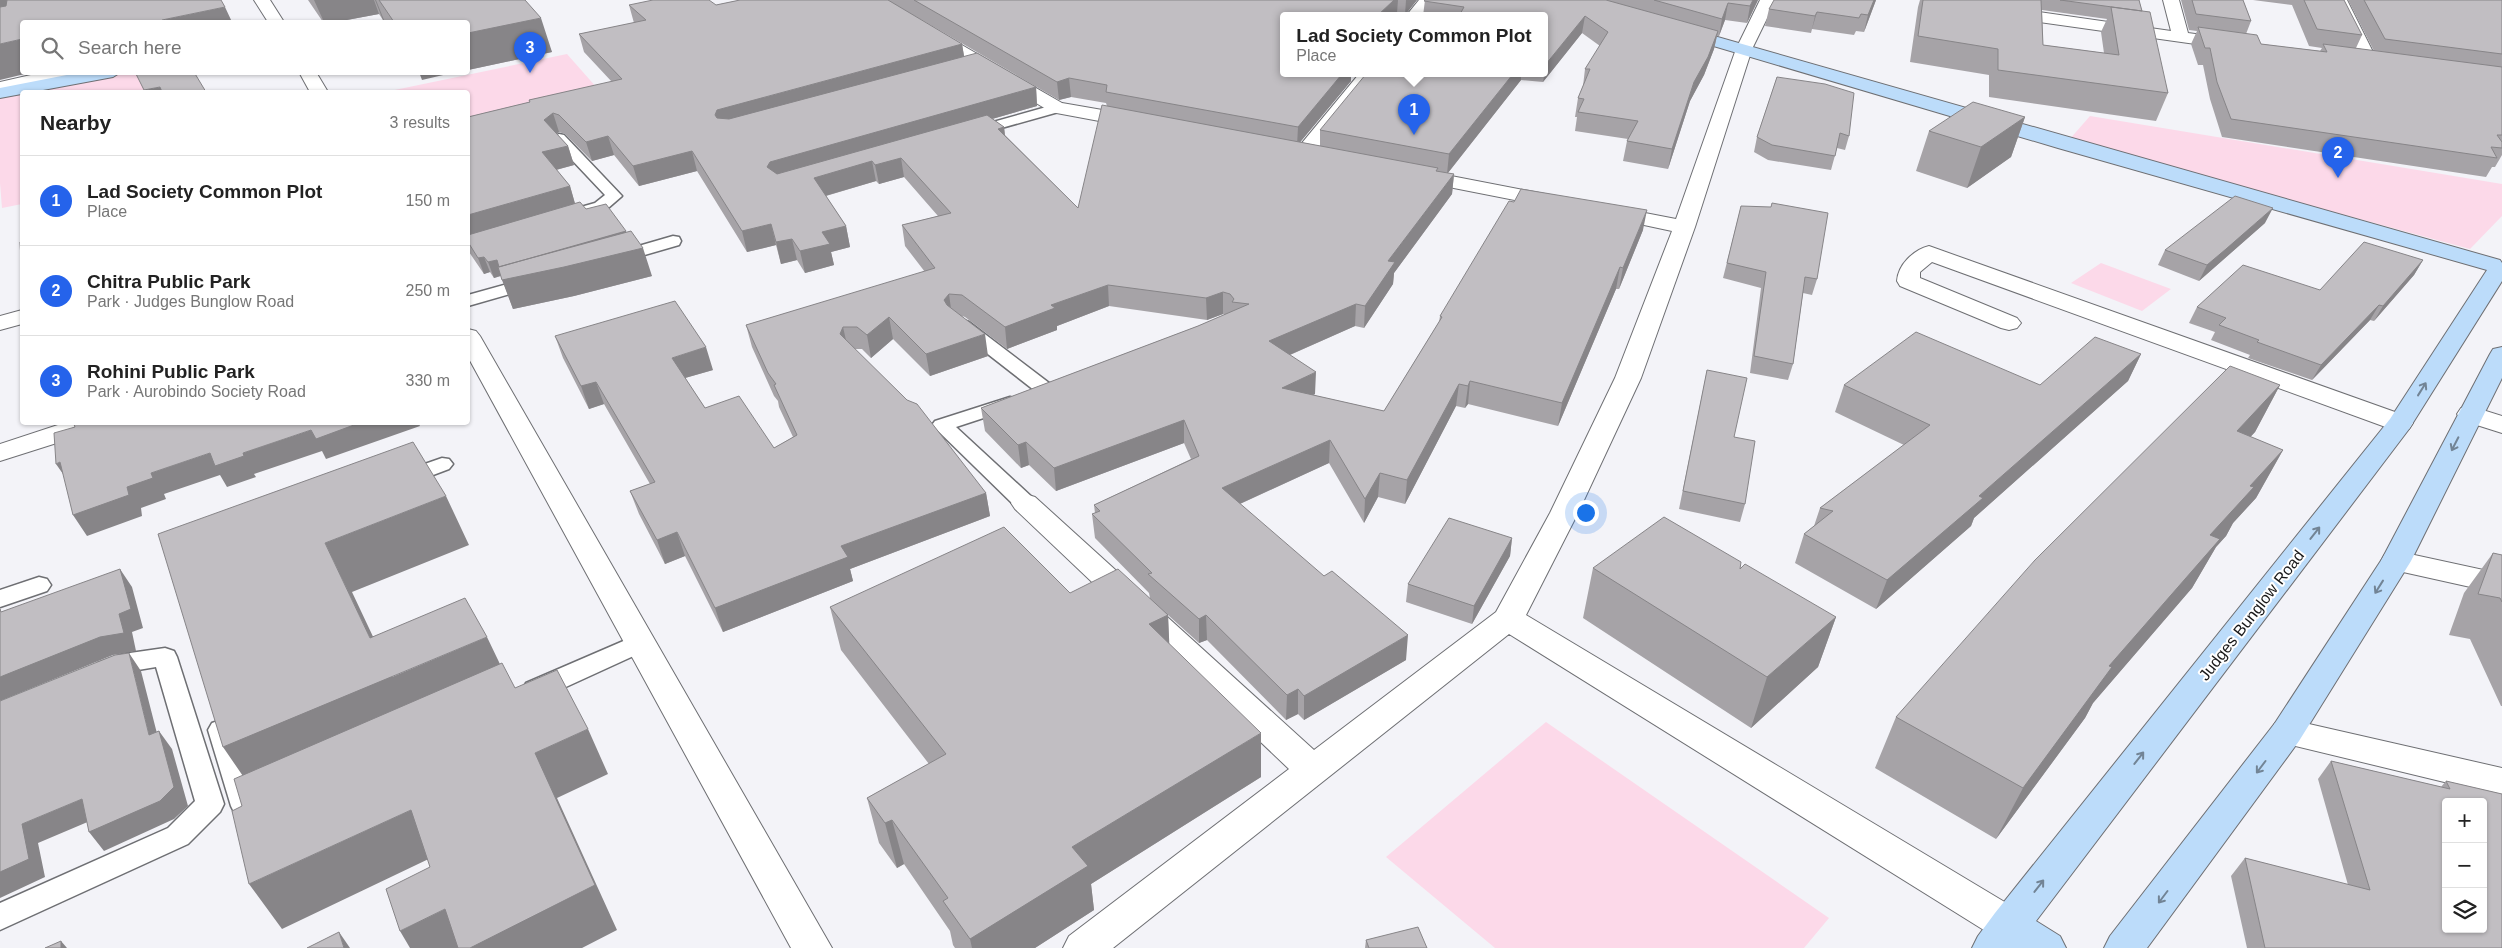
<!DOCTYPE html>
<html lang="en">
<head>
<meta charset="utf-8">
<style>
	body { margin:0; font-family:Helvetica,sans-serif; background:#f6f6f6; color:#222 }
	.controls { position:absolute; right:15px; bottom:15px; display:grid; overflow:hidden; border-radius:5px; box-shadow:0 1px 4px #0004 }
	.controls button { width:45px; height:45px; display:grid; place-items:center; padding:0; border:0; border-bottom:1px solid #e0e0e0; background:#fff; color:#222; font:25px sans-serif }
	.you { position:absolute; left:1585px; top:512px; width:18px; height:18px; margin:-12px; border:4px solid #fff; border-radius:50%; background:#1a73e8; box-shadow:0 0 0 8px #1a73e833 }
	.badge { display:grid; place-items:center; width:32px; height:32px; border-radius:50%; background:#2563eb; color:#fff; font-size:16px; font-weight:700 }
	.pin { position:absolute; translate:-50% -41px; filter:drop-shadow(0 1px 2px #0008) }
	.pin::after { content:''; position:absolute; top:26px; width:18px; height:15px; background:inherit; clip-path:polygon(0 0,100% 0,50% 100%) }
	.popup { position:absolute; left:1280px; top:12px; width:268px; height:65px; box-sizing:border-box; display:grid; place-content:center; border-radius:5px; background:#fff; filter:drop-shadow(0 1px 4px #0005); font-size:16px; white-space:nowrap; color:#767676 }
	.popup b { font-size:19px; color:#222 }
	.popup::after { content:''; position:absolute; left:50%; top:100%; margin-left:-10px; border:10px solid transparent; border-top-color:#fff }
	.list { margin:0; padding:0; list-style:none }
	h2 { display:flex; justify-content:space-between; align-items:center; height:65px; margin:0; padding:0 20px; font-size:21px }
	h2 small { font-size:16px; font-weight:400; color:#767676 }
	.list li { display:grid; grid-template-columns:32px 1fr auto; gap:15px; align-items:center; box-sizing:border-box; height:90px; padding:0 20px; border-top:1px solid #e0e0e0 }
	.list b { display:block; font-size:19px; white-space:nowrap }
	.list p { margin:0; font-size:16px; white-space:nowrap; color:#767676 }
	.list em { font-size:16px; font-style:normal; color:#767676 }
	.icon { flex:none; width:28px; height:28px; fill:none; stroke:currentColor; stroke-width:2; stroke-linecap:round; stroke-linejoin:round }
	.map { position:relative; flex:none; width:2502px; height:948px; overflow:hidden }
	.search { position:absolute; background:#fff; box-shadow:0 1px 4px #0004; left:20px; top:20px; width:450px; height:55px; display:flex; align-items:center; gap:12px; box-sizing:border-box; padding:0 18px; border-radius:5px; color:#767676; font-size:19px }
	.panel { position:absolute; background:#fff; box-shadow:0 1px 4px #0004; left:20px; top:90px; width:450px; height:335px; border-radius:5px }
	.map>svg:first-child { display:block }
</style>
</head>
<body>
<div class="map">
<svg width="2502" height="948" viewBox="0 0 2502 948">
	<rect width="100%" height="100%" fill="#f3f3f8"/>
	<!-- green -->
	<path fill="#fcd9e9" d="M567 54 605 97 468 129V92H385Z
		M129 72 141 73 147 92H22V204L2 208 0 183V96Z
		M2090 116 2502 184V216L2470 249 2069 140Z
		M2101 263 2171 289 2142 311 2071 283Z
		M1546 722 1829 918 1804 948H1495L1386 857Z"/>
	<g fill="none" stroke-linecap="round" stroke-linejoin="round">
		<!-- lane casing -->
		<g stroke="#6e6f73" stroke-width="3">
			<path id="lane" d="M1057 104 1064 108 1062 111 973 136 966 132 968 129Z
				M559 134 564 135 622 196 607 209 573 219 565 214 567 211 595 203 605 195 554 141 552 138Z
				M673 236 679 237 681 241 679 245 617 263 611 262 608 258 611 254Z
				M532 277 538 278 541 282 538 286 468 306V295Z
				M963 320 969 322 1053 386 1056 390 1053 394H1039L957 330 954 326 957 322Z
				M1010 397 1017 399 1020 403 1017 407 956 427 1033 498 1036 503 1033 508 1025 510 1017 508 932 425 935 421Z
				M442 458 449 459 453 464 449 469 404 486 396 484 393 479 396 474Z
				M39 577 47 579 51 585 47 591 0 607V590Z
				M642 633 651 636 654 642 651 648 544 697 535 699 526 697 522 690 526 683Z
				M165 648 174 651 177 657 224 804 220 812 188 844 0 930V903L168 828 195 801 156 667 126 672 107 678 98 675 94 669 98 663 123 654Z
				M221 720 230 723 234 730 259 806 255 814 245 817 235 814 231 806 208 730 212 723Z"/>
		</g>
		<!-- street casing -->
		<g stroke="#6e6f73" stroke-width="2">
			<path id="street" d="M254 0H270L284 22H268Z
				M865 0H884L1062 103 1137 116 1144 118 1146 122 1144 126 1137 128 1051 112Z
				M1419 0H1435L1422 16H1406Z
				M1760 0H1776L1752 49 1695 227 1641 378 1578 513 1526 615 2023 913 2028 925 2023 937 2009 942 1995 937 1509 634 1113 948H1063L1069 936 1289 769 1015 509 1011 503 1015 497 1025 494 1035 497 1314 750 1496 612 1550 513 1615 378 1672 231 1602 216 1599 212 1602 208 1609 206 1676 219 1736 49Z
				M2163 0H2179L2188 33 2231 39 2237 40 2239 44 2237 48 2231 49 2004 17 1996 12 2004 7 2171 31Z
				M2331 0H2347L2378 62 2375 66H2363L2360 62Z
				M44 72H79L77 76 0 92V82Z
				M299 72H316L328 92H310Z
				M1359 74H1377L1311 157H1297L1294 153 1297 149Z
				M1415 169 1555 196 1562 198 1565 202 1562 206 1555 208 1408 179 1405 175 1408 171Z
				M1929 246 2409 417 2413 423 2409 429 2400 431 2391 429 1932 262 1920 272V278L2017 318 2021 323 2017 328 2009 330 2001 328 1900 286 1897 281C1898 265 1913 250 1929 246Z
				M22 310V324L0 330V316Z
				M468 329 476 331 480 336 832 948H791L468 357Z
				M2470 406 2502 416V433L2461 420 2457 414 2461 408Z
				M67 422H108L104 428 0 461V444Z
				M2396 551 2502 574V594L2385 568 2381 561 2385 554Z
				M2287 719 2502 768V796L2275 741 2270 732 2275 723Z"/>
		</g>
		<!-- secondary casing -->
		<g stroke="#6e6f73" stroke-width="2">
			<path id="secondary" d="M1679 26 2500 260 2502 263V281L2409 429 2036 921 2060 936 2066 948H1972L1978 936 1995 913 2390 419 2487 270 2058 148 1673 34 1671 31Z
				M82 72H121L113 77 0 98V88Z
				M2502 347V378L2411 561 2299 741 2147 948H2104L2110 936 2275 723 2382 559 2490 354 2493 349Z"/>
		</g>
		<!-- lane -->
		<use href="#lane" fill="#fff" fill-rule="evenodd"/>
		<!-- street -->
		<use href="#street" fill="#fff" fill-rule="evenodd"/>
		<!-- secondary -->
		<use href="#secondary" fill="#bcdcfa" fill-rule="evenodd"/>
	</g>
	<!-- wall -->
	<path fill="#a6a3a7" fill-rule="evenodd" d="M308 0H525L552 52 468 70V22H385L384 20H383L379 14 336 22H323Z
		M740 0H1417L1405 15 1397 13 1284 74H1351V81L1300 142 1320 146V130L1429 74H1544V16H1423L1425 0H1758L1747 23 1725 20 1719 36H1717L1714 49 1704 75 1690 101 1668 169 1623 161 1627 141 1628 139 1575 131 1577 117H1575L1578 98 1583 86 1585 69 1600 46 1582 33 1543 82 1521 80 1448 173 1454 174 1452 194 1394 273 1393 284 1364 328 1355 326 1290 355 1315 394 1313 395 1384 411 1439 322 1440 316 1643 230 1619 289H1616L1558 426 1468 404 1465 408 1456 406 1405 504 1378 497 1364 523 1329 463 1240 504 1406 660 1304 720 1298 714 1286 720 1207 640 1199 643 1168 615 1169 644 1261 777 1091 884 1094 910 1035 948H955L953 945 950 931 904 864 897 868 879 843 867 798 929 764 841 650 830 607 1070 593 1150 598 1149 593 1095 538 1092 514 1095 513 1094 505 1191 459 1184 443 1056 491 1029 465 1021 468 985 431 981 408 1198 326 1225 315 1223 314 1207 320 1109 306 1057 326V330L1007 349 965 317 962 316 988 356 930 376 893 339 871 358 862 349H855L986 493 990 516 850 569 853 581 723 632 685 556 665 564 639 514 630 491 650 484 604 404 589 409 563 358 555 336 713 370 685 378 705 408 774 448 793 437 779 407 778 401 774 396 752 347 746 325 925 272 905 246 902 225 938 216 904 177 879 184 876 181 826 196 846 226 850 247 831 252 834 265 805 273 797 260 781 264 776 245 747 252 697 171 639 186 614 155 592 161 565 134 559 132 557 134 568 146 574 165 556 170 570 186 575 204 586 209 652 276 574 296 513 309 501 276 494 278 490 272 484 274 469 252 468 247V117L530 102 529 100 612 82 584 52 579 34 634 23 629 5H716ZM910 13 1059 100 1071 97 1106 103 1107 106 1078 208 1005 135 1004 127 992 119 1037 106 1036 87 964 56 962 44Z
		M1876 0 1864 32 1856 31 1854 35 1812 29 1811 33 1765 26 1769 9Z
		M1920 0H2139L2142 11 2168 93 2156 121 1989 97V75L1910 62 1918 7ZM2042 10 2107 19 2101 32 2104 53 2043 45Z
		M2181 0H2243L2251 21 2246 34 2261 44 2320 51 2322 48 2309 46 2292 5 2253 0H2344L2362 35 2356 48 2374 51 2348 0H2502V155L2495 167H2492L2486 177 2222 137 2210 99 2203 65H2198L2191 44 2197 31 2189 30Z
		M1777 77 1849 136 1845 150 1837 148 1831 170 1768 160 1754 152 1757 137Z
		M2025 117 2011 157 1967 188 1916 171 1929 131Z
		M1741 206 1817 279 1812 295 1803 293 1793 364 1788 380 1750 373 1761 288 1723 278Z
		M2265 223 2199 281 2158 265 2165 250Z
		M2423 260 2414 275 2374 321 2370 320 2312 380 2248 358 2250 355 2211 340 2215 332 2189 323 2197 307 2320 290Z
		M2141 354 2128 381 1974 518 1971 526 1876 609 1795 563 1804 534 1814 526 1820 508 1904 445 1835 412 1844 385H2040Z
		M1707 370 1734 437 1745 504 1740 522 1679 509Z
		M2280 385 2255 432 2250 437 2283 450 2256 498 2233 523 2226 536 2216 547 2192 588 2093 703 2085 718 1996 839 1875 768 1896 717Z
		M1512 538 1510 556 1472 624 1406 602 1408 584Z
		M2493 553 2502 555V706H2501L2470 639 2449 635 2464 593Z
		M1593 568 1836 617 1818 667 1751 728 1583 618Z
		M2331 761 2441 787 2446 781 2502 794V948H2247L2231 876 2245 858 2348 885 2318 779Z
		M1366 940 1427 948H1365Z"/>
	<!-- shaded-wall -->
	<path fill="#878588" d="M0 0H112L0 28Z
		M314 0H374L379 14 336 22H324Z
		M375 0H376L384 20H383Z
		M1394 0H1398L1397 13 1394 16H1377Z
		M1406 0H1417L1405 15Z
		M1753 0H1758L1747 23 1750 6Z
		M1874 0H1876L1864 32 1868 15Z
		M1728 3 1725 20 1719 36 1722 19Z
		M225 7 232 22H163L162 20Z
		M1817 12 1812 29 1811 33 1815 16Z
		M1585 16 1582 33 1543 82 1546 64Z
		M541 18 552 52 468 70V33Z
		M1718 31 1714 49 1704 75 1690 101 1668 169 1672 149 1694 82Z
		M22 39V72H33L0 80V44Z
		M962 44 965 62 721 129 715 115 717 110Z
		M419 72H456L422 80Z
		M1342 74H1351V81L1297 146 1298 127Z
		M1513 74H1521V80L1447 174 1449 154Z
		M1069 78 1071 97 1059 100 1057 82Z
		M160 87 163 92H145L144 90Z
		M1036 87 1037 106 774 182 767 167 770 162Z
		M553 113 559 132 550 139 544 120Z
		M2025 117 2011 157 1967 188 1981 147Z
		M1004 127 1006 147 998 129Z
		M608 136 614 155 592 161 586 142Z
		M568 146 574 165 548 172 542 152Z
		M692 151 697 171 639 186 633 166Z
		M901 158 904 177 879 184 875 165Z
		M872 161 876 181 818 198 814 178Z
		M1454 174 1452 194 1394 273 1393 284 1364 328 1365 306 1388 261Z
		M570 186 576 207 468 238V215Z
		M2273 208 2265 223 2199 281 2207 265Z
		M1647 210 1643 230 1619 289 1623 268Z
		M771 224 776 245 747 252 742 231Z
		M846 226 850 247 831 252 834 265 805 273 800 251 822 232Z
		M626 231 630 246 643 248 652 276 574 296 513 309 502 280 503 275 494 278 488 262Z
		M792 239 797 260 781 264 776 242Z
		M484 257 490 272 484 274 478 258Z
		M2423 260 2414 275 2374 321 2383 306Z
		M1620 267 1616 289 1558 426 1562 403Z
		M1108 285 1109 306 1057 326V330L1007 349 1005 327 1051 305Z
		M1223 292V314L1207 320 1206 298Z
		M949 294 952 316 944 300Z
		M1356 304 1355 326 1269 364V341Z
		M2379 305 2370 320 2312 380 2321 365Z
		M889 317 893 339 871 358 867 335Z
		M843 327 848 349 840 334Z
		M985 334 988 356 930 376 926 354Z
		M706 347 713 370 678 380 672 358Z
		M2141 354 2128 381 1974 518 1971 526 1876 609 1887 580 1979 496Z
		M1316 372 1315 394 1282 410V388Z
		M1470 381 1468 404 1465 408 1468 386Z
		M596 382 604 404 589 409 581 386Z
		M1459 384 1456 406 1405 504 1407 480Z
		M2280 385 2255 432 2211 479 2237 431Z
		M1184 420V443L1056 491 1054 468Z
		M362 422H418L420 426 326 459 322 451 254 474 256 477 227 487 220 475 164 494 166 499 141 508 142 516 87 536 73 515 127 487 151 473 210 453H243L311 430Z
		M1330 440 1329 463 1222 512V488Z
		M1026 442 1029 465 1021 468 1018 445Z
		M2283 450 2256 498 2233 523 2226 536 2216 547 2192 588 2093 703 2085 718 1996 839 2023 788 2109 666 2210 535 2250 486Z
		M60 462 70 484 56 464Z
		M1380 473 1378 497 1364 523 1365 499Z
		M986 493 990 516 850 569 853 581 723 632 715 608 841 546Z
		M446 496 469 545 352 592 392 677 487 637 511 687 258 798 223 747 370 638 325 543Z
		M677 532 685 556 665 564 657 540Z
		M1512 538 1510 556 1472 624 1474 606Z
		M120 569 132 587 143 628 132 632 136 651 113 655 0 701V677L119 614Z
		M1168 615 1170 659 1149 624Z
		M1206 615 1207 640 1199 643V619Z
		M1836 617 1818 667 1751 728 1767 677Z
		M1408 635 1406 660 1304 720V696Z
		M129 653 141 671 162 753 149 735Z
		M1298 689V714L1286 720 1287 695Z
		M588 729 608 774 557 798 617 930 582 948H470L535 753Z
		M159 731 172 749 188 806 174 819 104 851 89 832Z
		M1261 733V777L1091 884 1094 910 1035 948H972L970 939 1072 847Z
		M82 799 97 818 38 843 45 877 0 898V872L22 824Z
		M411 810 437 855 282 929 249 884Z
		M892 820 904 864 897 868 885 823Z
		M445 909 468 948H410L400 931Z
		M339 932 350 948H344Z
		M61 941 67 948H61Z"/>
	<!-- building -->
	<path fill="#c1bec2" stroke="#878588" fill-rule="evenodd" d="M7 0H221L225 7 162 20 163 22H22V39L0 44V7L6 6Z
		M379 0H525L541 18 468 33V22H394Z
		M653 0H709L716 5 740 0H888L962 44 717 110 715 115 717 118 729 119 977 53 1036 87 770 162 767 167 777 174 987 115 1004 127 998 129 1078 208 1102 105 1438 168 1436 171 1454 174 1388 261 1395 262 1365 306 1356 304 1269 341 1316 372 1282 388 1384 411 1442 317 1440 316 1509 201 1514 202 1521 189 1647 210 1623 268 1620 267 1562 403 1470 381 1468 386 1459 384 1407 480 1380 473 1365 499 1330 440 1222 488 1324 576 1332 571 1408 635 1304 696 1298 689 1287 695 1206 615 1199 619 1148 574 1152 573 1092 514 1100 511 1094 505 1199 456 1184 420 1054 468 1026 442 1018 445 981 408 1198 326 1249 304 1232 302 1234 299 1230 294 1223 292 1206 298 1108 285 1051 305 1055 308 1005 327 962 295 949 294 944 300 947 305 985 334 926 354 889 317 867 335 857 327H843L840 334 907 400 917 404 986 493 841 546 848 557 715 608 677 532 657 540 630 491 655 482 596 382 581 386 555 336 675 301 706 347 672 358 705 408 739 396 774 448 797 435 774 385 776 384 768 373 746 325 935 268 902 225 951 213 901 158 875 165 872 161 814 178 846 226 822 232 830 244 800 251 792 239 776 242 771 224 742 231 692 151 633 166 608 136 586 142 559 115 553 113 544 120 568 146 542 152 570 186 468 215V117L530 102 529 100 622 79 579 34 646 20 629 5Z
		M914 0H1394L1377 16H1284V74H1342L1298 127 1106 92 1107 85 1069 78 1057 82Z
		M1425 0H1606L1718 31 1708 57 1694 82 1672 149 1627 141 1638 121 1578 112 1584 99 1578 98 1590 69H1585L1608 32 1585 16 1546 64H1544V16H1459L1464 7 1424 1Z
		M1654 0H1753L1750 6 1728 3 1722 19Z
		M1774 0H1874L1868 15 1861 14 1859 18 1817 12 1815 16 1769 9Z
		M1923 0H2041L2043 45 2119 55 2111 7 2150 12 2168 93 1998 70V49L1918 36Z
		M2060 0H2139L2142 11Z
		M2192 0H2243L2251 21 2196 14Z
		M2304 0H2344L2362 35 2317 29Z
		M2364 0H2502V54L2385 39Z
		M2198 27 2257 35 2261 44 2327 52 2323 44 2502 67V135H2497L2502 142V148L2491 147 2497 158 2231 119 2217 82 2210 48H2205Z
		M135 72H194L206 92H162L160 87 144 90Z
		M1366 74H1513L1449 154 1320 130Z
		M1777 77 1825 84 1854 93 1849 136 1840 133 1835 156 1772 145 1757 137Z
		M1973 102 2025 117 1981 147 1929 131Z
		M2235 196 2273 208 2226 249 2207 265 2165 250Z
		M580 202 586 209 606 204 626 231 499 267 497 260 488 262 484 257 478 258 468 242V235Z
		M1772 203 1828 213 1817 279 1805 277 1793 364 1754 356 1766 272 1727 263 1741 206 1771 207Z
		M631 231 643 248 564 267 502 280 498 267Z
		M20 242H22V276Z
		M2364 242 2423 260 2383 306 2379 305 2321 365 2257 342 2259 340 2219 325 2226 318 2197 307 2243 265 2320 290Z
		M1916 332 2040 385 2095 337 2141 354 1979 496 1983 498 1887 580 1804 534 1833 511 1820 508 1930 425 1844 385Z
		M2230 366 2280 385 2237 431 2283 450 2250 486 2254 487 2210 535 2220 539 2109 666 2112 667 2023 788 1896 717 2035 560Z
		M1707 370 1747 378 1734 437 1755 441 1745 504 1683 491Z
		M73 422H362L316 439 311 430 243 453 244 456 215 466 210 453 151 473 153 478 127 487 129 495 73 515 60 462 56 464 54 433 75 427Z
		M413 442 446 496 325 543 370 638 465 598 487 637 223 747 158 534Z
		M1664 517 1741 562 1740 569 1745 564 1836 617 1767 677 1593 568Z
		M1449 518 1512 538 1474 606 1408 584Z
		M1004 527 1070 593 1118 569 1168 615 1149 624 1261 733 1072 847 1088 866 970 939 943 901 948 898 892 820 885 823 867 798 946 754 830 607Z
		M2493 553 2502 555V602L2500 598 2478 594Z
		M120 569 131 609 119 614 124 633 100 637 0 677V609L1 612Z
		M129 653 149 735 159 731 174 787 160 801 89 832 82 799 22 824 29 859 0 872V701L115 655Z
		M502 663 515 688 557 670 588 729 535 753 595 885 470 948H458L445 909 400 931 386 889 430 867 411 810 249 884 232 811 242 806 234 779Z
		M2331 761 2450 789 2446 781 2502 794V948H2265L2245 858 2370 890ZM2446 802H2483V929H2446Z
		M1418 927 1427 948H1369L1366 940Z
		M339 932 344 948H307Z
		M61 941V948H45Z"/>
	<!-- one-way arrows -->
	<defs><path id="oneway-shaft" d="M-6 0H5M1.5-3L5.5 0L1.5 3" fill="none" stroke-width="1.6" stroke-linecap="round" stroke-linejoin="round" transform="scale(1.25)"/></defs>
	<g stroke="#728495">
		<use href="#oneway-shaft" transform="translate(2422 389) rotate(-58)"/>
		<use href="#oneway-shaft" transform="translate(2455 444) rotate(117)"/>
		<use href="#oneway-shaft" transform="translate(2315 533) rotate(-52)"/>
		<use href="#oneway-shaft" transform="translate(2379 587) rotate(122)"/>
		<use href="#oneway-shaft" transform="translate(2139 758) rotate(-52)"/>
		<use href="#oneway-shaft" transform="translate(2261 767) rotate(127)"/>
		<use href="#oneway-shaft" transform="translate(2039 886) rotate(-52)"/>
		<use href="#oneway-shaft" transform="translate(2163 897) rotate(127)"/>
	</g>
	<g text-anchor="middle" stroke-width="4" stroke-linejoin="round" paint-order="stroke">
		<!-- street labels -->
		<g font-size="16" fill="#181819" stroke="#fff">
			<text transform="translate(2251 615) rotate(-52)" y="6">Judges Bunglow Road</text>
		</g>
	</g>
</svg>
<div class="controls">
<button>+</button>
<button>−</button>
<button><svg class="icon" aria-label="layers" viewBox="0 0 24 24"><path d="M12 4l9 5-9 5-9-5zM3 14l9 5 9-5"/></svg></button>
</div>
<div class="you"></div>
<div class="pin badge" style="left:1414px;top:135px">1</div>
<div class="popup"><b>Lad Society Common Plot</b>Place</div>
<div class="pin badge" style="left:2338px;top:178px">2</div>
<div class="pin badge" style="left:530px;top:73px">3</div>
<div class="search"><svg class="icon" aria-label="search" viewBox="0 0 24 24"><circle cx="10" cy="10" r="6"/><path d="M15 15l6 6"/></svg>Search here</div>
<section class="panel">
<h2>Nearby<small>3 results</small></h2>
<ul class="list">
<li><span class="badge">1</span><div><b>Lad Society Common Plot</b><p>Place</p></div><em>150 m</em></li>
<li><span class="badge">2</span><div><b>Chitra Public Park</b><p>Park · Judges Bunglow Road</p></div><em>250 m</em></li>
<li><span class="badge">3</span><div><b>Rohini Public Park</b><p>Park · Aurobindo Society Road</p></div><em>330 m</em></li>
</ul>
</section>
</div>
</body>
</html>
